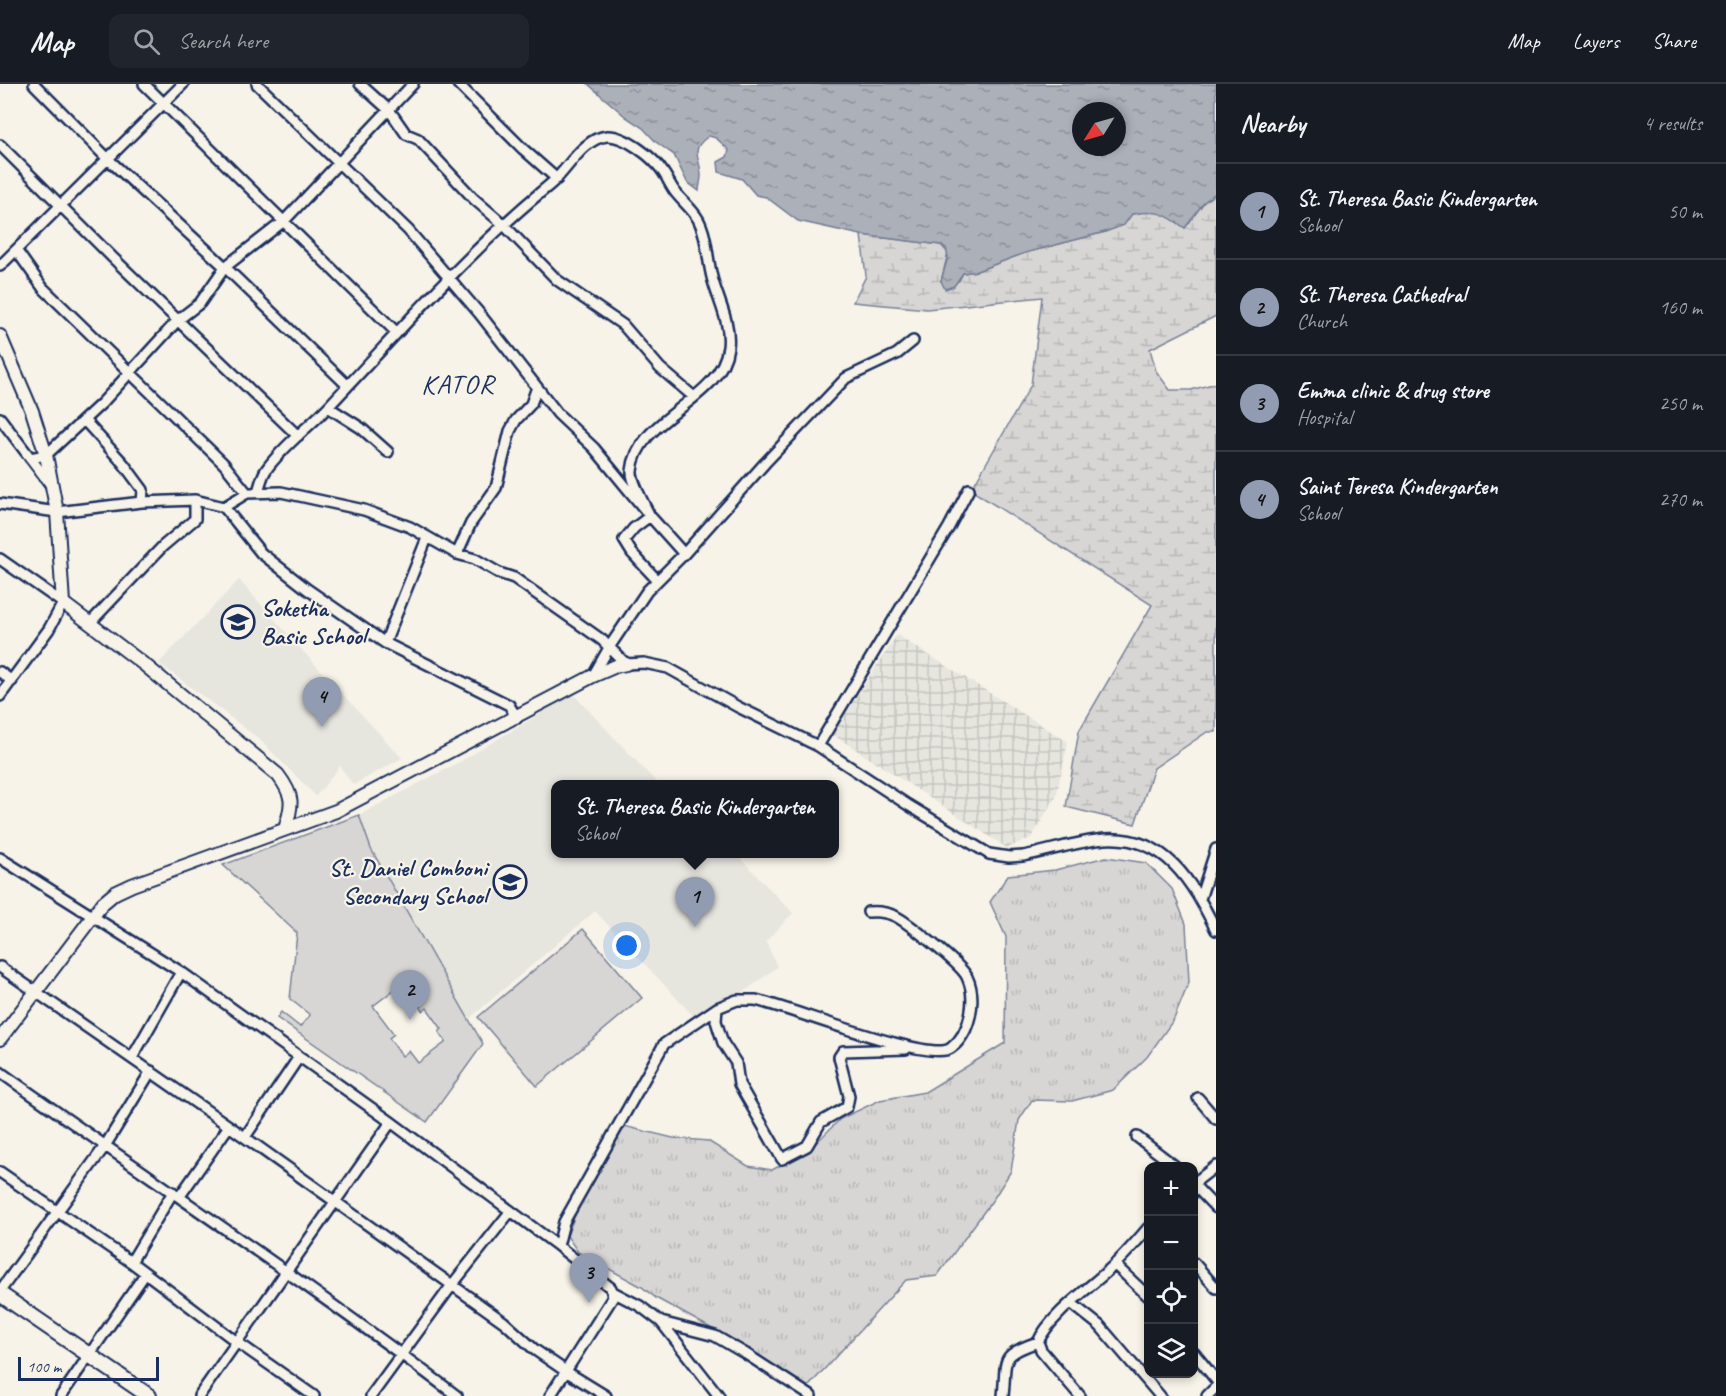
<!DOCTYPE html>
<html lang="en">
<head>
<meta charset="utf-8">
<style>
	body { margin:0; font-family:Caveat,sans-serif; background:#20242c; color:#f1f3f6 }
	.controls { position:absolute; right:18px; bottom:18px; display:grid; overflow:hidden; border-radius:12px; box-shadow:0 3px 9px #0003 }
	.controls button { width:54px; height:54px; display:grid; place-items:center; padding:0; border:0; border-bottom:2px solid #363941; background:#171b24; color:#f1f3f6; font:30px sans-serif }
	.compass { position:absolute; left:1072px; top:18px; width:54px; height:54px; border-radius:50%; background:#171b24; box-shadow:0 3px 9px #0003; rotate:233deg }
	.scale { position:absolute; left:18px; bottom:15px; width:141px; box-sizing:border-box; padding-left:6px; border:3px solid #1b2f5e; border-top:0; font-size:16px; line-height:21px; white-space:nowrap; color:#1b2f5e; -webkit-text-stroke:4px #f7f3e8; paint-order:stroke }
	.you { position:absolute; left:627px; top:862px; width:21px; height:21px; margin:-15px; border:4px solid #fff; border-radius:50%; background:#1a73e8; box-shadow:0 0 0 9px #1a73e833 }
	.badge { display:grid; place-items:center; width:39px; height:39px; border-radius:50%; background:#919bb2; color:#111; font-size:20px; font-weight:700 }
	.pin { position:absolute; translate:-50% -50px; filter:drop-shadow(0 2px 3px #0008) }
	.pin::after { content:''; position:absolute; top:32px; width:21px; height:18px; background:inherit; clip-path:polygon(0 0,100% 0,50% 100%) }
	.popup { position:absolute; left:551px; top:696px; width:288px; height:78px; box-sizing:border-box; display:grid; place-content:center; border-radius:12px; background:#171b24; filter:drop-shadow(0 2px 4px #0005); font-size:20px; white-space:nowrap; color:#9ea1a6 }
	.popup b { font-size:22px; color:#f1f3f6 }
	.popup::after { content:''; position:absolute; left:50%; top:100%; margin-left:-12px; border:12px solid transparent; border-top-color:#171b24 }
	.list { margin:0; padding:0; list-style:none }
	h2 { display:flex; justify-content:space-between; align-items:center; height:78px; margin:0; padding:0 24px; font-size:26px }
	h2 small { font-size:20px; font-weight:400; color:#9ea1a6 }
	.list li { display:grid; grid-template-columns:39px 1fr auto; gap:18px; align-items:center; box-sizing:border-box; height:96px; padding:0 24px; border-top:2px solid #363941 }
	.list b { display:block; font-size:22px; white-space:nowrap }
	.list p { margin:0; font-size:20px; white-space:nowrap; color:#9ea1a6 }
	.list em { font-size:20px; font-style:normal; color:#9ea1a6 }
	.icon { flex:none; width:33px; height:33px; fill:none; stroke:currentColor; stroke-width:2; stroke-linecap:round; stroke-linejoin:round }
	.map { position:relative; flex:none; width:1216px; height:1312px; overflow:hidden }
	header { display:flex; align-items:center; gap:36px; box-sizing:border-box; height:84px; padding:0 30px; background:#171b24; border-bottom:2px solid #363941 }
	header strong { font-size:28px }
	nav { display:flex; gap:33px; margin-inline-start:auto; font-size:21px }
	.search { width:420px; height:54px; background:#20242c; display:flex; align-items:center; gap:15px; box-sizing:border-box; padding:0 21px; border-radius:12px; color:#9ea1a6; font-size:22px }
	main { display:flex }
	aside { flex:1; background:#171b24 }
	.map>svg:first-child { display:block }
</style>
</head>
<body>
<header>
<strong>Map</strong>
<div class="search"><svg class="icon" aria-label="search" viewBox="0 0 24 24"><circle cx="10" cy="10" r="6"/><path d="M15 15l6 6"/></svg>Search here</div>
<nav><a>Map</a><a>Layers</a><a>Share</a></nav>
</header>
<main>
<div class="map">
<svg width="1216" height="1312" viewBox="0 0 1216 1312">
	<defs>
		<pattern id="industrial-grid" width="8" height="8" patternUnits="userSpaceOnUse" patternTransform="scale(1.5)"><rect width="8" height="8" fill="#e6e5de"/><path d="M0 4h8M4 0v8" fill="none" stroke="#c5c5c1"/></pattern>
		<pattern id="grass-tufts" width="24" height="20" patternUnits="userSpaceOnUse" patternTransform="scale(1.5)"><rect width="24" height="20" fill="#d7d6d4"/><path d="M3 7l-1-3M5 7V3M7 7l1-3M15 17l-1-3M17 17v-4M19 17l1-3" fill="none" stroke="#b8b8b8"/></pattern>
		<pattern id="wetland-marsh" width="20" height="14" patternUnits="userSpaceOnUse" patternTransform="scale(1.5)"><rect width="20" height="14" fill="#d7d6d4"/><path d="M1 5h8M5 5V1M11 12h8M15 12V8" fill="none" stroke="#b8b8b8"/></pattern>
		<pattern id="water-ripples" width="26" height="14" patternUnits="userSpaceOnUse" patternTransform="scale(1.5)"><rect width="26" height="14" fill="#acb0b9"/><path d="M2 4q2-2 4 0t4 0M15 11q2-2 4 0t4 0" fill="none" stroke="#8b909a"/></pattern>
	</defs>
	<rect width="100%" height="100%" fill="#f7f3e8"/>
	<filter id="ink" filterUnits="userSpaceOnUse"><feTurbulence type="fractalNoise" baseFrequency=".0167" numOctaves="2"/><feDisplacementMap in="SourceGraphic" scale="12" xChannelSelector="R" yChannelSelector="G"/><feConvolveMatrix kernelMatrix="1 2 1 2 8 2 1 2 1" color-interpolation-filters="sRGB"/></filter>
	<g filter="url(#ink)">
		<!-- built -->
		<path fill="#e6e5de" d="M239 496 321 587 402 674 353 701 340 682 316 712 259 655 159 579Z
			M573 610 658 700H556V770H727L732 774 737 771 793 829 766 857 777 883 701 940 595 827 469 935 371 765 359 731 463 676Z"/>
		<!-- industrial -->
		<path fill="url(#industrial-grid)" d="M897 551 1068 658 1056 713 1031 754 1007 764 832 650Z"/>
		<!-- grass -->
		<path fill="url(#grass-tufts)" stroke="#798299" stroke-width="1.5" d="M1106 773 1146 779 1172 805 1186 840 1189 898 1174 935 1147 973 1113 1006 1072 1017 1032 1016 1019 1036 1011 1087 994 1114 937 1192 906 1196 808 1303 747 1264 656 1214 642 1203 578 1168 567 1152 581 1115 624 1042 673 1054 708 1057 748 1082 772 1086 809 1066 840 1035 880 1016 925 1008 1005 959 1006 853 990 818 1008 791 1055 786Z"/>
		<!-- wetland -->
		<path fill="url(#wetland-marsh)" stroke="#798299" stroke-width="1.5" d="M1216 109V232L1150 265 1156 287 1170 306H1191L1216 299V648H1207L1154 684 1135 740 1066 723 1079 647 1152 521 971 406 1031 301 1042 213 927 225 853 218 866 192 861 151 941 161 948 169 941 197H959L963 189 977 187 1025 169 1105 148 1132 130 1149 127 1166 130 1185 144 1204 118Z"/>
		<!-- garden -->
		<path fill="#d7d6d4" stroke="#798299" stroke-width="1.5" fill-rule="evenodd" d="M359 731 371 765 483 960 427 1038 277 934 281 928 300 943 310 931 290 915 297 849 223 781ZM403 899 423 927 427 924 442 945 439 948 446 958 418 979 409 967 402 972 389 954 394 950 373 922Z
			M583 845 642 914 537 1002 478 933Z"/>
		<!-- water -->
		<path fill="url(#water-ripples)" stroke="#727c95" stroke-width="1.5" fill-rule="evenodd" d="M588 0H1216V109L1204 118 1185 144C1164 129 1159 126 1132 130L1124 141 1105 148 1025 169 977 187 963 189 954 202 945 205 941 197 948 173 946 164 941 161 861 151 798 137 766 113 756 111 742 95 719 88 718 78 727 73 729 66 716 54 709 52C688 66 701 73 701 92 701 97 699 102 699 107L687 98 674 71 656 58 643 44 626 33ZM1081 27H1117V63H1081Z"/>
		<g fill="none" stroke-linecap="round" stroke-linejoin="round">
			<!-- minor casing -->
			<g stroke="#1b2f5e" stroke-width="14">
				<path id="minor" d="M34 0 108 75 225 183 347 301
					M144 0 396 248
					M257 0 408 146 479 229 558 330 594 364 650 432 684 470
					M360 0 390 27 406 50 418 55 474 115 503 140 557 196 623 241 660 284 694 313
					M458 0 523 65 557 95
					M0 61 113 174 298 352
					M16 166 43 204 224 380 247 409
					M0 182 183 0
					M328 323 361 344 388 368
					M0 334 50 400
					M84 336 123 379 143 406 142 418
					M30 374 46 371 102 319 178 236 200 219 225 183 284 137 413 0
					M258 408C260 401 262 392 266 386 282 363 309 343 328 323 397 250 464 172 541 108 546 104 551 100 556 95 570 81 585 54 607 52 625 51 654 74 663 88 668 95 671 103 676 109 683 118 692 125 698 135 708 153 707 177 713 197 719 218 731 240 728 263 721 318 637 332 632 387 631 397 645 422 650 432L634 444 624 456 632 469 657 496
					M0 420 57 428 142 418 195 416 224 423 247 409 281 408 364 426 410 443 457 470 475 475 499 489 514 494 602 556 626 580 644 579 668 584 738 623 818 662 908 721 989 770 1009 773 1023 772C1049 767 1079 757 1105 755 1166 751 1192 798 1216 846
					M224 423 261 469 307 505 385 559 509 621 517 634
					M457 470 471 439 496 404 510 347 516 336 531 320 537 303
					M0 475 63 519 49 545 0 612
					M90 539 163 462 195 435V416
					M385 559 427 454
					M0 588 12 597
					M593 592 610 562 647 507 684 470 765 379 846 294 897 270 913 257
					M818 662 949 443 969 405
					M0 774 181 888 391 1038 558 1162 611 1204 613 1213 550 1312
					M1200 815 1216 765
					M0 883 229 1042 504 1238 535 1266 567 1288 606 1312
					M717 924 716 937 723 959 736 979 739 1000 782 1075 807 1062 821 1038 847 1023 849 1012 839 973 843 967 906 965
					M132 974 181 888
					M0 988C152 1096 308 1199 457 1312
					M1198 1014 1216 1035
					M245 1053 299 973
					M1137 1053 1175 1082
					M0 1088 131 1178 237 1258 314 1312
					M1194 1099 1216 1082
					M1194 1101 1216 1124
					M180 1112 229 1042
					M558 1162 564 1138 664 960 717 924 737 916H755C787 922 930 980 951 964 971 949 977 914 967 893 962 881 907 838 895 832 886 828 878 827 868 828
					M131 1178 173 1108
					M1194 1179 1216 1204
					M1115 1181 1148 1212
					M0 1207 105 1062 151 987
					M613 1208 640 1222 661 1238 719 1312
					M1071 1219 1100 1242 1160 1312
					M661 1238 715 1252 746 1270 811 1312
					M1194 1269 1216 1296
					M61 1312 145 1190
					M199 1312 391 1038
					M371 1312 452 1201 510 1128
					M1003 1312C1007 1276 998 1271 1038 1258
					M1080 1312 1041 1266 1038 1258C1050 1231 1091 1203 1113 1182 1126 1170 1137 1157 1148 1144
					M1207 1312 1216 1303"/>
			</g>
			<!-- tertiary casing -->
			<g stroke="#1b2f5e" stroke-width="16">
				<path id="tertiary" d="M0 252 32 327 46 371 57 428 63 519 146 582 278 691C294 712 293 720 285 745
					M0 955 103 819 115 809 132 801 336 727 593 592 616 582 626 580"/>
			</g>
			<!-- secondary casing -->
			<g stroke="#1b2f5e" stroke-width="18">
				<path id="secondary" d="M0 1210 149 1312"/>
			</g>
			<!-- minor -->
			<use href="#minor" stroke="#f7f3e8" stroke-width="9"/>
			<!-- tertiary -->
			<use href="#tertiary" stroke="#f7f3e8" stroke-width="12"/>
			<!-- secondary -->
			<use href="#secondary" stroke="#f7f3e8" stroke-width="14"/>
		</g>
	</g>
	<!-- icons -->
	<defs>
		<g id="school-ring" transform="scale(1.725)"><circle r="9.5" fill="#f7f3e8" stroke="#1b2f5e" stroke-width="1.5"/><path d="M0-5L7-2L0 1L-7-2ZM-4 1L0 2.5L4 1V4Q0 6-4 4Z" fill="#1b2f5e"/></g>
	</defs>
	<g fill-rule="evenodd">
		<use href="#school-ring" x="238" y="538"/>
		<use href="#school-ring" x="510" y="798"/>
	</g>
	<g text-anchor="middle" stroke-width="4.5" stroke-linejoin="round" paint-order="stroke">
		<!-- poi labels -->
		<g font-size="24" font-weight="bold" fill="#1b2f5e" stroke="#f7f3e8" text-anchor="start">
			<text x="261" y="532">Soketha<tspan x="261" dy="28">Basic School</tspan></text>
			<text x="487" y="792" text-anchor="end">St. Daniel Comboni<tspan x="487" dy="28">Secondary School</tspan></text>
		</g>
		<!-- quarter labels -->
		<g font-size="27" letter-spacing="1.5" fill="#1b2f5e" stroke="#f7f3e8">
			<text x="458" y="309">KATOR</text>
		</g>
	</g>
</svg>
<div class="controls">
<button>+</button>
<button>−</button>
<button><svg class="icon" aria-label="locate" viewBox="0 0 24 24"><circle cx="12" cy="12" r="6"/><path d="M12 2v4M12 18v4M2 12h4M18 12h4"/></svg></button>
<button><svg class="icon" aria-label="layers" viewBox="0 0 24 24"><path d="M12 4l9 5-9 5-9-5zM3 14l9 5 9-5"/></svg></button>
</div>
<svg class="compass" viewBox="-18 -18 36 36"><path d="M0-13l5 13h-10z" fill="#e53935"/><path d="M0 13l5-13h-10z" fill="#9ea1a6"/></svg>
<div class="scale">100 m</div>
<div class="you"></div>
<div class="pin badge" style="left:695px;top:843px">1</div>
<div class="popup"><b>St. Theresa Basic Kindergarten</b>School</div>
<div class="pin badge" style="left:410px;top:936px">2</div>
<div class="pin badge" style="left:589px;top:1219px">3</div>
<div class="pin badge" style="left:322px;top:643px">4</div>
</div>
<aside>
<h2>Nearby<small>4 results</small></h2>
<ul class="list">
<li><span class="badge">1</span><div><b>St. Theresa Basic Kindergarten</b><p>School</p></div><em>50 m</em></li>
<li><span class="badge">2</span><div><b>St. Theresa Cathedral</b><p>Church</p></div><em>160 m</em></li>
<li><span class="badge">3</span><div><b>Emma clinic &amp; drug store</b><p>Hospital</p></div><em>250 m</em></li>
<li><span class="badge">4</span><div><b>Saint Teresa Kindergarten</b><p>School</p></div><em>270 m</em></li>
</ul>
</aside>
</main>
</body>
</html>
